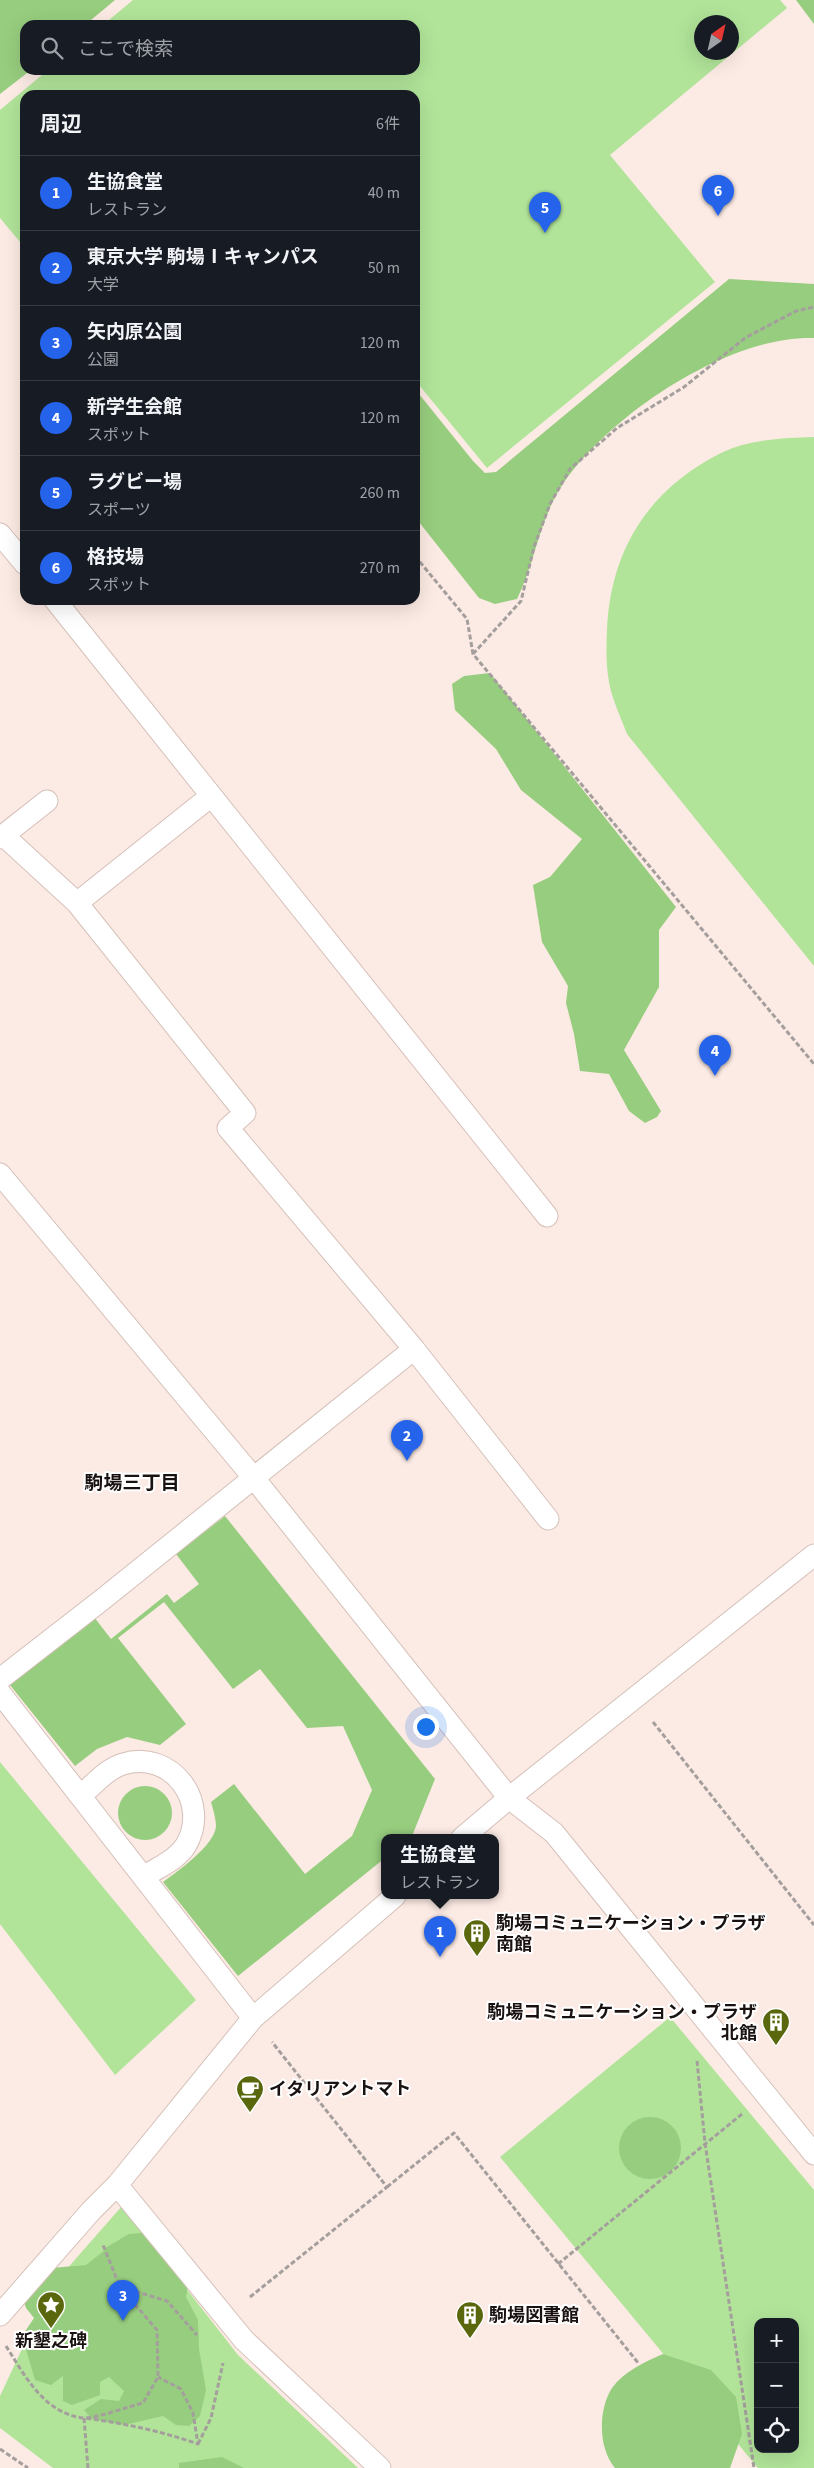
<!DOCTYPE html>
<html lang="ja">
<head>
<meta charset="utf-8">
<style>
	body { margin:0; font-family:"Source Sans 3","Noto Sans JP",sans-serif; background:#20242c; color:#f1f3f6 }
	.controls { position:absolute; right:15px; bottom:15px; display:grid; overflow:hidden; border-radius:10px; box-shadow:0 5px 20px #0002 }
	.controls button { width:45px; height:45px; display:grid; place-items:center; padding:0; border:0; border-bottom:1px solid #363941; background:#171b24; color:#f1f3f6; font:25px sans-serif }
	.compass { position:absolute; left:694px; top:15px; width:45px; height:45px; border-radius:50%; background:#171b24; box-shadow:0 5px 20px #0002; rotate:34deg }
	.you { position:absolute; left:425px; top:1726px; width:18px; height:18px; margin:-12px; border:4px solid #fff; border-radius:50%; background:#1a73e8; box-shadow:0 0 0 8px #1a73e833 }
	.badge { display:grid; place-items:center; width:32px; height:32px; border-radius:50%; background:#2563eb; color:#fff; font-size:16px; font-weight:700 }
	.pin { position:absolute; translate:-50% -41px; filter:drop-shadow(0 1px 2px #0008) }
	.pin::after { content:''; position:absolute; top:26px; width:18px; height:15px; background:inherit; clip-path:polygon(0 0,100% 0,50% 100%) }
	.popup { position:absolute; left:381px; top:1834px; width:118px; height:65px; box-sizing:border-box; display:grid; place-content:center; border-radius:10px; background:#171b24; filter:drop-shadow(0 1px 4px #0005); font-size:16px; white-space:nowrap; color:#9ea1a6 }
	.popup b { font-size:19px; color:#f1f3f6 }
	.popup::after { content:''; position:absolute; left:50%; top:100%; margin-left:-10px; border:10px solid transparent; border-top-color:#171b24 }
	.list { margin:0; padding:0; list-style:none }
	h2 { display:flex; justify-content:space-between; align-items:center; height:65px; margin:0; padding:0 20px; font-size:21px }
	h2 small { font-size:16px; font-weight:400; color:#9ea1a6 }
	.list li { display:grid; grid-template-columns:32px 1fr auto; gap:15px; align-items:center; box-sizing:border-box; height:75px; padding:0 20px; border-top:1px solid #363941 }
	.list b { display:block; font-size:19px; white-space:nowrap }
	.list p { margin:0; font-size:16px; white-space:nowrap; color:#9ea1a6 }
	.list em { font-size:16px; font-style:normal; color:#9ea1a6 }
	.icon { flex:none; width:28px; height:28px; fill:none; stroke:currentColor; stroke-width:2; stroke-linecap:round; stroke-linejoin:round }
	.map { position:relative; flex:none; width:814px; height:2468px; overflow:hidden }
	.search { position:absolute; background:#171b24; box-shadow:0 5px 20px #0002; left:20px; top:20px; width:400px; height:55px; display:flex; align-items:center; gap:12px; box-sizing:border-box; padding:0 18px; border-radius:15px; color:#9ea1a6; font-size:19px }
	.panel { position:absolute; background:#171b24; box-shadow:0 5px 20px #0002; left:20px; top:90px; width:400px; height:515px; border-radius:15px }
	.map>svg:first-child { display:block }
</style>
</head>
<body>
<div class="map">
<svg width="814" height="2468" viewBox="0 0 814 2468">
	<rect width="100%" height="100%" fill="#fcf7f6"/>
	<!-- built -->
	<path fill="#fceae4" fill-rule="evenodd" d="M0 0H814V2468H0ZM702 22H732V52H702ZM25 25H415V70H25ZM25 95H415V600H25ZM385 1838H495V1896H385ZM758 2322H795V2449H758Z"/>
	<!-- green -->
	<path fill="#b1e499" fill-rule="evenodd" d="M133 0H780L787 8 610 155 715 282 487 468 415 380V95H25V248L0 218V110L48 70H415V25H103ZM702 22H732V52H702Z
		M814 437V966L627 734C622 720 615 706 611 691 606 672 606 650 607 631 610 550 649 489 721 453 750 439 783 438 814 437Z
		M0 1762 196 2000 115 2075 0 1924Z
		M670 2017 814 2190V2468H758L500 2157ZM758 2322H795V2449H758Z
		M122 2206 238 2355 358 2468H53L0 2428V2396L51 2287Z"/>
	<!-- forest -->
	<path fill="#97cd7e" d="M0 0H115L85 25H25V70H31L0 94Z
		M796 0H814V24Z
		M729 279 814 284V338C728 335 607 416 561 487 539 521 535 563 517 599L495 604 479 598 415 517V389L473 461 485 473 496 472Z
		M490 673 676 907 659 930V987L624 1050 661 1111 657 1117 645 1123 629 1111 609 1074 580 1071 574 1034 566 1003 568 986 542 942 533 885 550 877 582 839 521 790 496 749 455 710 452 684 464 676Z
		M225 1516 435 1779 412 1836 409 1838H385V1858L238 1976 163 1882C178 1871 215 1845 216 1826 216 1819 213 1809 211 1802L234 1784 305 1874 352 1836 372 1790 343 1726 307 1728 260 1669 233 1689 164 1602 118 1638 186 1724 160 1745 127 1737 97 1749 75 1766 10 1685 94 1617 111 1639 167 1594 174 1603 199 1584 176 1554Z
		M118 1813a27 27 0 1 1 54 0a27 27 0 1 1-54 0Z
		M619 2148a31 31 0 1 1 62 0a31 31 0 1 1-62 0Z
		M164 2231 192 2262 186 2297 198 2320 199 2349 206 2390 200 2416 189 2426 176 2425 163 2416 124 2425 92 2419 84 2410 101 2399 119 2401 124 2391 109 2377 100 2382V2395L72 2405 63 2401V2376L51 2385 35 2380 22 2336 34 2318 26 2308 17 2281 40 2269 86 2265 105 2250V2248L129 2234Z
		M663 2354 711 2370 736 2397 742 2434 730 2468H615C598 2448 598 2410 612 2388 624 2371 645 2362 663 2354Z
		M222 2457 244 2468H179V2463Z"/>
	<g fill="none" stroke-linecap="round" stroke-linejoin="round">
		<!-- service casing -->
		<g stroke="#d5c0b9" stroke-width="23">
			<path id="service" d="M0 534 25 564
				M55 600 547 1216
				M211 796 77 903 245 1113 228 1128 414 1349
				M3 835 77 903
				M0 838 47 801
				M0 1174 253 1477 509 1798 554 1833 814 2154
				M0 1679 103 1599 414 1349 548 1519
				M0 1693 253 2018 395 1896
				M80 1796C94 1785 106 1769 123 1764 171 1749 211 1802 186 1845 177 1860 158 1867 144 1877
				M462 1838 509 1798 814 1555
				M117 2185 244 2340 380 2468
				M0 2315 91 2211 117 2185 253 2018"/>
		</g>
		<!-- path -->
		<path stroke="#a49e9d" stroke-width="3" stroke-dasharray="5 2.5" stroke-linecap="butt" d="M415 556 467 619 473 654 814 1064
			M473 654 521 601 534 547 550 504 570 469 617 428 684 387 745 338 796 311 814 307
			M653 1722 814 1925
			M697 2061 705 2143 754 2468
			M387 2187 454 2133 639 2364
			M558 2264 742 2114
			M121 2287 167 2301 197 2335
			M250 2297 387 2187 272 2042
			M6 2346C25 2376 44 2413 83 2418 94 2419 130 2406 143 2403L158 2377 157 2330 120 2287 103 2245
			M198 2444 211 2418 223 2363
			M0 2449 28 2468
			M88 2468 84 2418C123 2423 161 2431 198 2444L193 2413 181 2389 158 2377"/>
		<!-- service -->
		<use href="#service" stroke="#fff" stroke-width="21"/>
	</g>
	<!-- icons -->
	<defs>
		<g id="building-pin" transform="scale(1.4375)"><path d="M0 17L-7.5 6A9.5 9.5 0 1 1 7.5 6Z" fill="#5a670d" stroke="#fff"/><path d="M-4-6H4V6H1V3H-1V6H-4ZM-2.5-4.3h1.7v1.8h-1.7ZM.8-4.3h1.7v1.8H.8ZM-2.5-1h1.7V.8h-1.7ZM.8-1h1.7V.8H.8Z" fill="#fff"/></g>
		<g id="cafe-pin" transform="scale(1.4375)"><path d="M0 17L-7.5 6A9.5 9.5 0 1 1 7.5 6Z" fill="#5a670d" stroke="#fff"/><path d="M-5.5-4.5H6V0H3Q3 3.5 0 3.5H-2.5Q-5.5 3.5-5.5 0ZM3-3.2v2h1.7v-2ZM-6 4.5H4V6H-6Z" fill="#fff"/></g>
		<g id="sight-pin" transform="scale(1.4375)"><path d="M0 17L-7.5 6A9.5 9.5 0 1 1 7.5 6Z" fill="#5a670d" stroke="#fff"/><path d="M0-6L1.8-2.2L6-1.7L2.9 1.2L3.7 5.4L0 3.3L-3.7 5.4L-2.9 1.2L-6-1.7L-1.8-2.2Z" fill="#fff"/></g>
	</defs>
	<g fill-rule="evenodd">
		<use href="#building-pin" x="477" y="1933"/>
		<use href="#building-pin" x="776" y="2022"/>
		<use href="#cafe-pin" x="250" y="2089"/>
		<use href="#sight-pin" x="51" y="2305"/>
		<use href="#building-pin" x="470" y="2315"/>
	</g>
	<g text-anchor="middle" stroke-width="4" stroke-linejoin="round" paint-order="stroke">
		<!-- poi labels -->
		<g font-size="18" font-weight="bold" fill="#191210" stroke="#fff" text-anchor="start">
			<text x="496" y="1929">駒場コミュニケーション・プラザ<tspan x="496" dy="21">南館</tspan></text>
			<text x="757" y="2018" text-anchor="end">駒場コミュニケーション・プラザ<tspan x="757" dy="21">北館</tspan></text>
			<text x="269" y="2095">イタリアントマト</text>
			<text x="489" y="2321">駒場図書館</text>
			<text x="51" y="2347" text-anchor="middle">新墾之碑</text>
		</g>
		<!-- neighbourhood labels -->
		<g font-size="19" font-weight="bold" fill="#191210" stroke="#fff">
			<text x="132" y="1489">駒場三丁目</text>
		</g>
	</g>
</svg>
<div class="controls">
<button>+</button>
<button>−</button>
<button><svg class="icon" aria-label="locate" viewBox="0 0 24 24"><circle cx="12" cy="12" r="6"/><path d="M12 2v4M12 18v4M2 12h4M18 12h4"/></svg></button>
</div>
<svg class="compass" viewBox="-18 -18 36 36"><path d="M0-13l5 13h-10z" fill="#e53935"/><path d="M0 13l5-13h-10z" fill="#9ea1a6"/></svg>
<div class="you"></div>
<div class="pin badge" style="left:440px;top:1957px">1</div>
<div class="popup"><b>生協食堂</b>レストラン</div>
<div class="pin badge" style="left:407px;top:1461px">2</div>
<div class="pin badge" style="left:123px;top:2321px">3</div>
<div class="pin badge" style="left:715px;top:1076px">4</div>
<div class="pin badge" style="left:545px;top:233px">5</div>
<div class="pin badge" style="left:718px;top:216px">6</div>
<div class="search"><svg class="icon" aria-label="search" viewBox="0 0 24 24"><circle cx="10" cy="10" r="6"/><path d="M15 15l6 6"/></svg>ここで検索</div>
<section class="panel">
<h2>周辺<small>6件</small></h2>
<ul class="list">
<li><span class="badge">1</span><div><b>生協食堂</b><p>レストラン</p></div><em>40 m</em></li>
<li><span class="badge">2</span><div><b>東京大学 駒場Ⅰキャンパス</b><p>大学</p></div><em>50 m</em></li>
<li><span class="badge">3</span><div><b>矢内原公園</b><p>公園</p></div><em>120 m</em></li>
<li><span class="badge">4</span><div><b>新学生会館</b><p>スポット</p></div><em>120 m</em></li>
<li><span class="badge">5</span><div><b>ラグビー場</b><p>スポーツ</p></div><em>260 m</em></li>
<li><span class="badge">6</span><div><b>格技場</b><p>スポット</p></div><em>270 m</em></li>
</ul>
</section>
</div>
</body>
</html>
